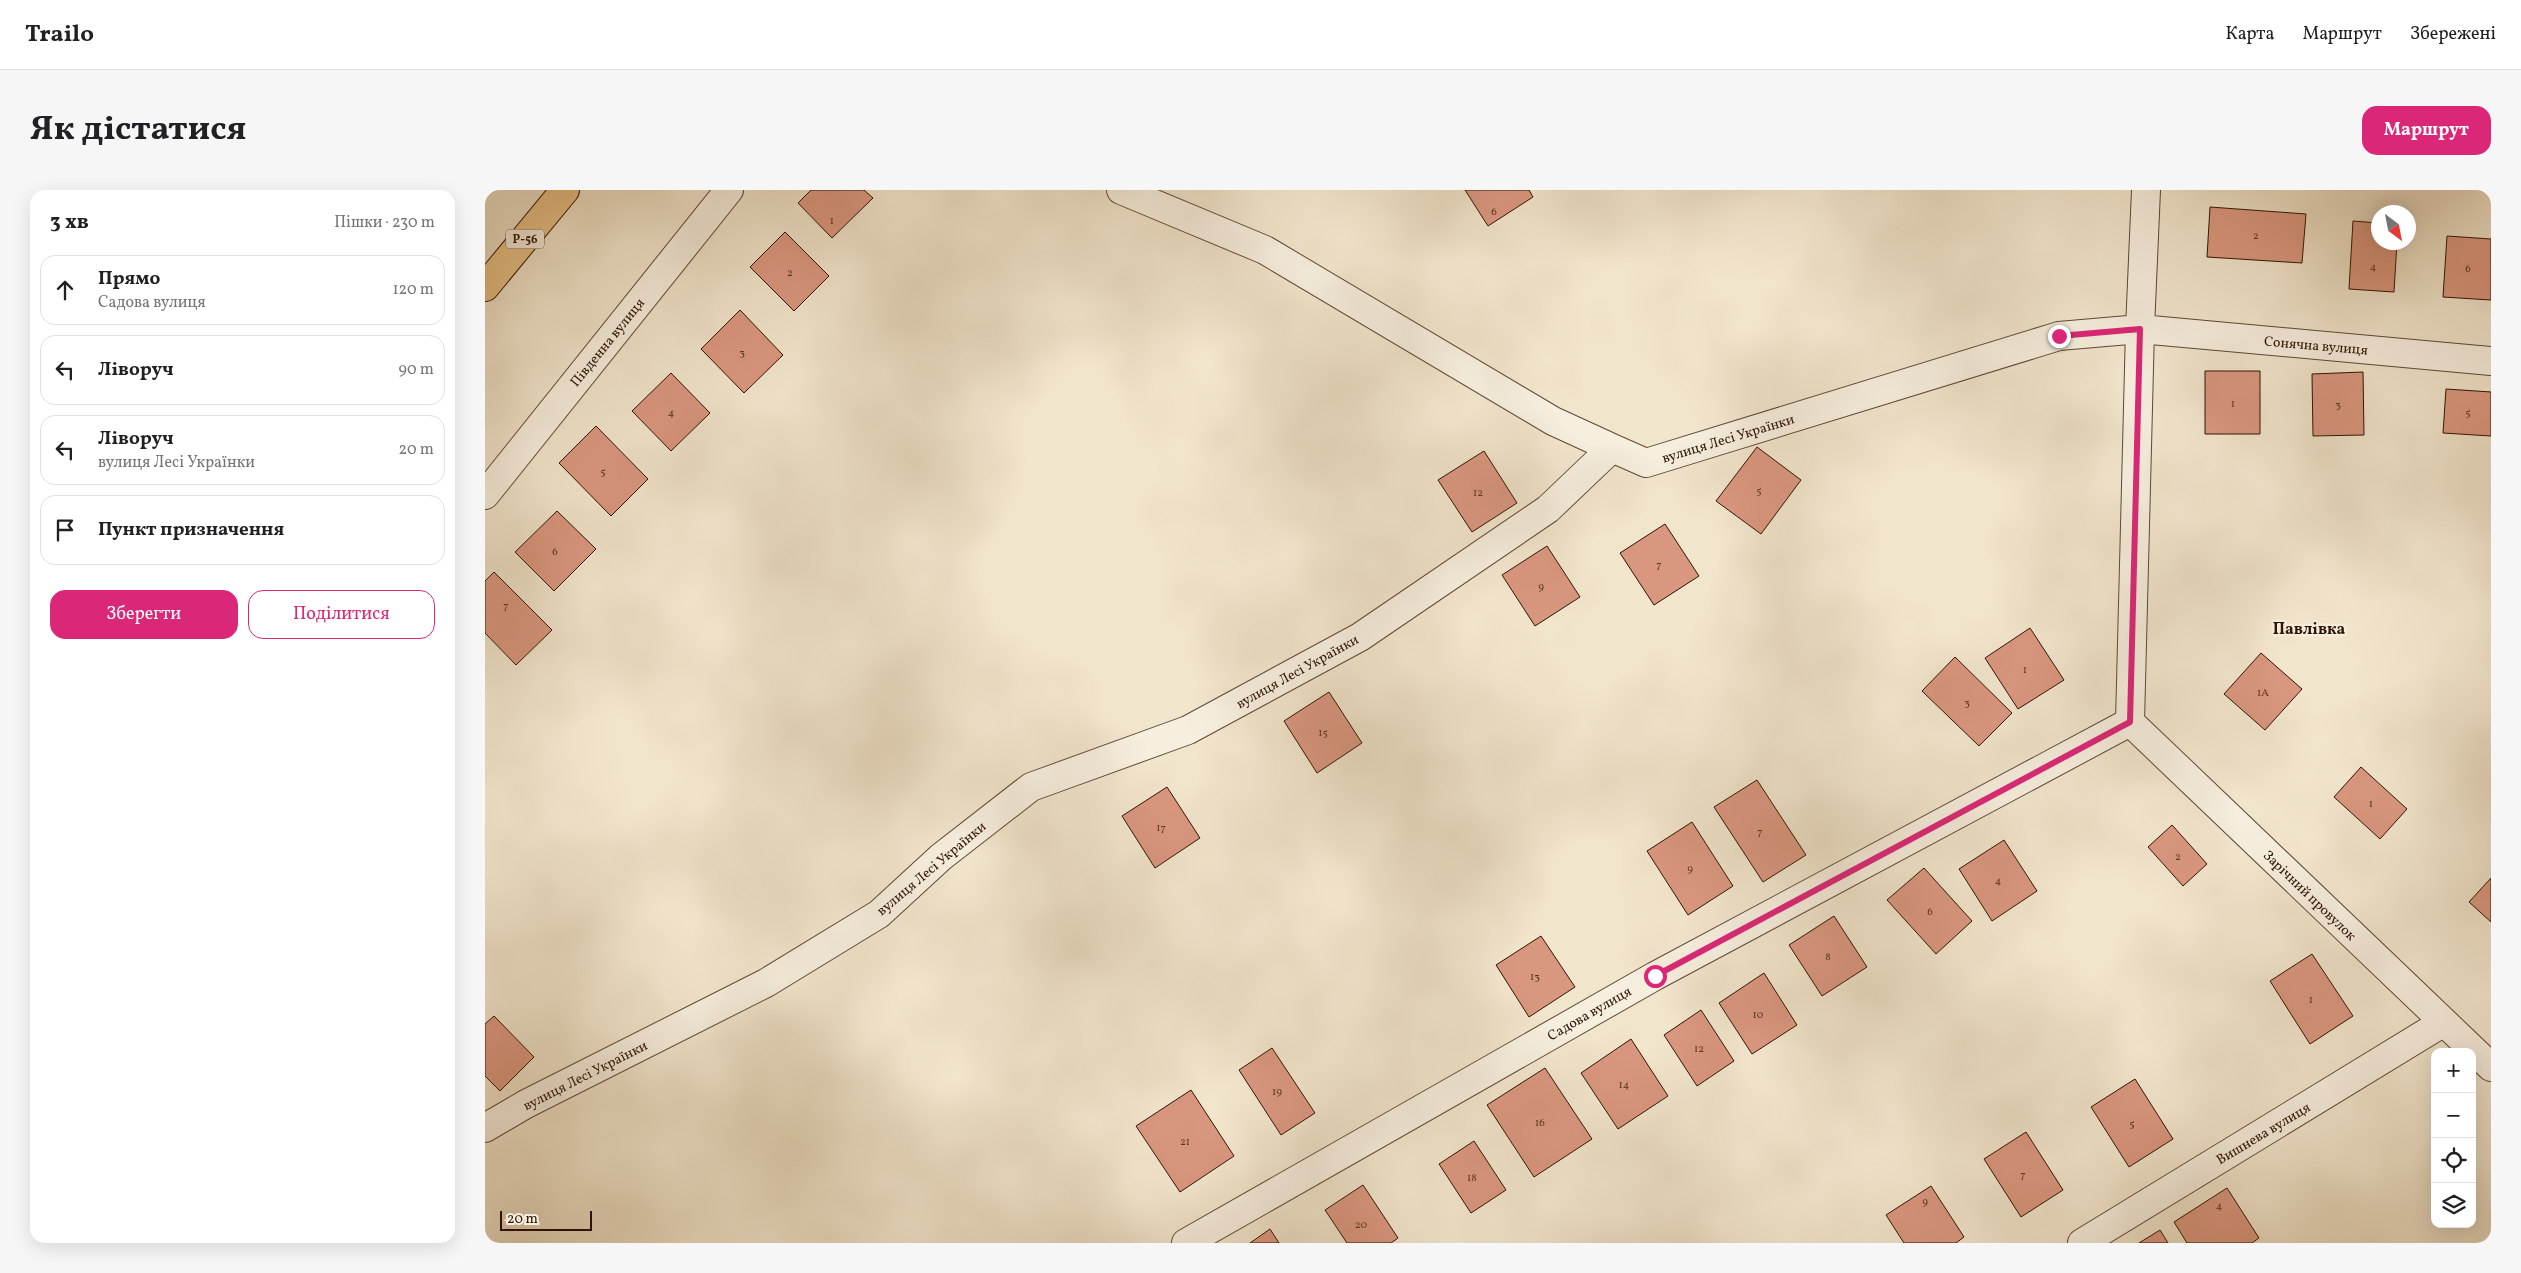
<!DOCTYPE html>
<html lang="uk">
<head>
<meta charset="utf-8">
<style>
	body { margin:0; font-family:Vollkorn,serif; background:#f6f6f6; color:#202124 }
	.controls { position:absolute; right:15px; bottom:15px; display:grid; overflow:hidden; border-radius:10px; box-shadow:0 5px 20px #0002 }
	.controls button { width:45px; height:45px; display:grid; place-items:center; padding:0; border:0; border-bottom:1px solid #e0e0e0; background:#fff; color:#202124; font:25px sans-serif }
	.compass { position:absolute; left:1886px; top:15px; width:45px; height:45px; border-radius:50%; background:#fff; box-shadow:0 5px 20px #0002; rotate:148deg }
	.scale { position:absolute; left:15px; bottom:12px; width:92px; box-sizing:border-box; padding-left:5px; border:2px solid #2f1402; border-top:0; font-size:14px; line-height:18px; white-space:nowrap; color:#2f1402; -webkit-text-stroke:4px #f6eede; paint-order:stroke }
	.stop { position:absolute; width:15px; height:15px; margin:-11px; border:4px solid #db2777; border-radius:50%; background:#fff }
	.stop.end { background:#db2777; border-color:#fff; box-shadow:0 1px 5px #0008 }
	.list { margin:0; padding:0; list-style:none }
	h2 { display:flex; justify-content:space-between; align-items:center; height:65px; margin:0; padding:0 20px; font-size:21px }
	h2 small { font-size:16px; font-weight:400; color:#757577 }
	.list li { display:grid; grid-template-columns:32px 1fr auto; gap:15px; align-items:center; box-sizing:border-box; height:70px; margin:0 10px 10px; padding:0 10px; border:1px solid #e0e0e0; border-radius:15px }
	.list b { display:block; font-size:19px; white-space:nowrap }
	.list p { margin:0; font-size:16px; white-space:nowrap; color:#757577 }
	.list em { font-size:16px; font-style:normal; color:#757577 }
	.actions { display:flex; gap:10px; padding:15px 20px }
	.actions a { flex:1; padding:11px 0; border:1px solid #db2777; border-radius:15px; text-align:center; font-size:18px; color:#db2777 }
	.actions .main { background:#db2777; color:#fff }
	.icon { flex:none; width:28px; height:28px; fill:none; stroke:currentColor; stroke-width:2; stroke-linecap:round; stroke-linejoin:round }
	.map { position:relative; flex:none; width:2006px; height:1053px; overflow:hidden; border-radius:15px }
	header { display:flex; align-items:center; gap:30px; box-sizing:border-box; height:70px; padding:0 25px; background:#fff; border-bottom:1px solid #e0e0e0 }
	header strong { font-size:24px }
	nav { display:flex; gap:28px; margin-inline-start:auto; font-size:18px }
	.intro { display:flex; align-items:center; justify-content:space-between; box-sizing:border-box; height:120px; padding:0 30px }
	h1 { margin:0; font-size:35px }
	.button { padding:12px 22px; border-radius:15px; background:#db2777; color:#fff; font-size:18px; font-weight:700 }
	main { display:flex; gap:30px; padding:0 30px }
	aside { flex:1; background:#fff; border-radius:15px; box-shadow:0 5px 20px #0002 }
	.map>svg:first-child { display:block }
</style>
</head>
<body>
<header>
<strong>Trailo</strong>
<nav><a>Карта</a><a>Маршрут</a><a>Збережені</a></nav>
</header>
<div class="intro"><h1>Як дістатися</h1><a class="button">Маршрут</a></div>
<main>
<aside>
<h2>3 хв<small>Пішки · 230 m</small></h2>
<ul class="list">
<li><svg class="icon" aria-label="ahead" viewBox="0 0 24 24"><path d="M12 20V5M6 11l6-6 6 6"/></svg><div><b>Прямо</b><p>Садова вулиця</p></div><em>120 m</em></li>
<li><svg class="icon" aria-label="left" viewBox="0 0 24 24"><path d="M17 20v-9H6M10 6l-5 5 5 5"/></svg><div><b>Ліворуч</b></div><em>90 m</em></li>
<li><svg class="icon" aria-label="left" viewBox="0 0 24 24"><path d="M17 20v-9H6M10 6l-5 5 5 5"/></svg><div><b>Ліворуч</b><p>вулиця Лесі Українки</p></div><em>20 m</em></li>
<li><svg class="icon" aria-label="arrive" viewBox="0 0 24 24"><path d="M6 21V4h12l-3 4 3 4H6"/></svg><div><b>Пункт призначення</b></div></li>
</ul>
<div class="actions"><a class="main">Зберегти</a><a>Поділитися</a></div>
</aside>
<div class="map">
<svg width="2006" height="1053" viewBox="0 0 2006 1053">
	<rect width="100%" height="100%" fill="#f1e5cc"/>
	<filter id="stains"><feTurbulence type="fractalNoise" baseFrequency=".004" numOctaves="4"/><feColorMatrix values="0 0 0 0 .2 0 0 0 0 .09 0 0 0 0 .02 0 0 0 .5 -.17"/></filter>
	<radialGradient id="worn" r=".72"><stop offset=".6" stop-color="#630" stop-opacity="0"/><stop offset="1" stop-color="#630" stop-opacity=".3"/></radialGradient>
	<!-- building -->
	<path fill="#da977f" stroke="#2f1402" d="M326 0H379L388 8 347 48 313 13Z
		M980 0H1044L1048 7 1003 36Z
		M1725 17 1821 24 1817 73 1722 67Z
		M1868 31 1894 33V52H1912L1909 102 1864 99Z
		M300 42 344 86 309 121 265 77Z
		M1962 46 2006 49V110L1958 107Z
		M255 120 298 165 259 203 216 159Z
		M1720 181H1775V244H1720Z
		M1878 182 1879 245 1828 246 1827 184Z
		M186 183 225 223 186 261 147 221Z
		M1961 199 2006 202V246L1958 243Z
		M111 236 163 289 126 326 74 273Z
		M1272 257 1316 290 1276 344 1231 311Z
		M999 261 1032 313 987 342 953 290Z
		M72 321 111 359 69 401 30 362Z
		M1180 334 1214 386 1169 415 1135 363Z
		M1062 356 1095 407 1050 436 1017 385Z
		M9 382 67 440 31 475 0 443V391Z
		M1545 438 1579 490 1533 519 1500 468Z
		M1776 463 1817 499 1780 540 1739 504Z
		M1470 467 1527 523 1494 556 1437 501Z
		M844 502 877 553 832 583 799 531Z
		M1876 577 1922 619 1895 649 1849 607Z
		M1272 590 1321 665 1278 692 1229 617Z
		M682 597 715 648 670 678 637 626Z
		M1207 632 1248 696 1203 725 1162 661Z
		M1687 635 1722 674 1698 696 1663 657Z
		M1519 650 1552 701 1507 731 1474 679Z
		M1439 678 1487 731 1451 764 1402 710Z
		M2006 688V732L1984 712Z
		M1349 726 1382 777 1337 806 1304 755Z
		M1056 746 1090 797 1044 827 1011 775Z
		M1827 764 1868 826 1825 854 1785 791Z
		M1279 783 1312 835 1267 864 1234 813Z
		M1216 820 1249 871 1212 896 1179 845Z
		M9 826 49 867 15 901 0 886V834Z
		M1146 849 1183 906 1133 939 1096 883Z
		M787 858 830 923 796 945 754 880Z
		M1060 878 1107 949 1049 987 1002 915Z
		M1650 889 1688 949 1644 977 1606 917Z
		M706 900 749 966 695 1002 651 936Z
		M1541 942 1578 1000 1536 1027 1499 969Z
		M989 951 1021 1000 986 1023 954 974Z
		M878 995 913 1048 906 1053H862L840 1020Z
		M1446 996 1479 1047 1471 1053H1419L1401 1025Z
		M1742 998 1774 1048 1767 1053H1702L1689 1032Z
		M785 1039 794 1053H765Z
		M1675 1040 1683 1053H1654Z"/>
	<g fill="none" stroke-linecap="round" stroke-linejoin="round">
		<!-- street casing -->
		<g stroke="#604834" stroke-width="30">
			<path id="street" d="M636 0 780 60 1068 231 1127 258
				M0 305 244 0
				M1645 532 1655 139 1661 0
				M1645 532 2006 877
				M0 938 41 914 281 793 394 724 456 667 546 597 703 540 875 447 1063 319 1127 258 1161 273 1574 146 1655 139 2006 171
				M701 1053 1170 786 1645 532
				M1597 1053 1959 832"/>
		</g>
		<!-- primary casing -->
		<g stroke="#2f1402" stroke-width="30">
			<path id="primary" d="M0 97 80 0"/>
		</g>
		<!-- street -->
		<use href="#street" stroke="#f6eede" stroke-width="28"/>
		<!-- primary -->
		<use href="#primary" stroke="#e8c286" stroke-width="28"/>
	</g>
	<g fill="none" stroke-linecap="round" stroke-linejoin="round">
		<!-- route -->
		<path stroke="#db2777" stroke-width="6" d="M1170 786 1645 532 1655 139 1574 146"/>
	</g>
	<g text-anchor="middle" stroke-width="4.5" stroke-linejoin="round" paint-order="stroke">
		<!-- number labels -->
		<g font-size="11" fill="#5a3521">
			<text x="1009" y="25">6</text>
			<text x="347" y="34">1</text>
			<text x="1771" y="49">2</text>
			<text x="1888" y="80">4</text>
			<text x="1983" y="82">6</text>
			<text x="305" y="86">2</text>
			<text x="257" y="166">3</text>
			<text x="1748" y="217">1</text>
			<text x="1853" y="218">3</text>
			<text x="186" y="226">4</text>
			<text x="1983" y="226">5</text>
			<text x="118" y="285">5</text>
			<text x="1274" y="304">5</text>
			<text x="993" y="306">12</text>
			<text x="70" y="365">6</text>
			<text x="1174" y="378">7</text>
			<text x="1056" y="400">9</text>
			<text x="21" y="419">7</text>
			<text x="1540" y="483">1</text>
			<text x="1778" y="506">1А</text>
			<text x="1482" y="516">3</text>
			<text x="838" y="546">15</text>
			<text x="1886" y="617">1</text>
			<text x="676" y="641">17</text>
			<text x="1275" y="645">7</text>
			<text x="1693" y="670">2</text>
			<text x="1205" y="682">9</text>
			<text x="1513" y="694">4</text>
			<text x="1445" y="725">6</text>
			<text x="1343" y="770">8</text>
			<text x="1050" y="790">13</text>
			<text x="1826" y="813">1</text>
			<text x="1273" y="828">10</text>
			<text x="1214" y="862">12</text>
			<text x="1139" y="898">14</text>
			<text x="792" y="905">19</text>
			<text x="1055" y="936">16</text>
			<text x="1647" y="937">5</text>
			<text x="700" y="955">21</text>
			<text x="1538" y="988">7</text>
			<text x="987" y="991">18</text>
			<text x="1440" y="1015">9</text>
			<text x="1734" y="1019">4</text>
			<text x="876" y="1038">20</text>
		</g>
		<!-- shield labels -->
		<rect fill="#f6eede" stroke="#6b5544" stroke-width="1" x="21" y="39.5" width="38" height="19" rx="4"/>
		<g font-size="12" font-weight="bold" fill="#2f1402">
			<text x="40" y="53">Р-56</text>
		</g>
		<!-- street labels -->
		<g font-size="14" fill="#2f1402" stroke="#f6eede">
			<text transform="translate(122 152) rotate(-51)" y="5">Південна вулиця</text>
			<text transform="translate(1831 155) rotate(5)" y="5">Сонячна вулиця</text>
			<text transform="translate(1243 248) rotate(-17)" y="5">вулиця Лесі Українки</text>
			<text transform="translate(812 481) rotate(-29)" y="5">вулиця Лесі Українки</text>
			<text transform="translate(446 678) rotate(-40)" y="5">вулиця Лесі Українки</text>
			<text transform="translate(1825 705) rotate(44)" y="5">Зарічний провулок</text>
			<text transform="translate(1104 823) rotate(-30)" y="5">Садова вулиця</text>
			<text transform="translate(100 885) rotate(-27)" y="5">вулиця Лесі Українки</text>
			<text transform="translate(1778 943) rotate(-31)" y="5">Вишнева вулиця</text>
		</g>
		<!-- quarter labels -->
		<g font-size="16" font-weight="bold" fill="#2f1402" stroke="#f6eede">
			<text x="1824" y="444">Павлівка</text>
		</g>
	</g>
	<rect width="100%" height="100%" filter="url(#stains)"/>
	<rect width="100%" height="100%" fill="url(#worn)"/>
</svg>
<div class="controls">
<button>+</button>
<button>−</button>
<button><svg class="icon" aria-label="locate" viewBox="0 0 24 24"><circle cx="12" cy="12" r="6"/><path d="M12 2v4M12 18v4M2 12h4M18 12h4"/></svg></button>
<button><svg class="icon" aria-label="layers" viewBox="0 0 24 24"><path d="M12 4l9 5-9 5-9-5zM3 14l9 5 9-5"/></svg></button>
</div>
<svg class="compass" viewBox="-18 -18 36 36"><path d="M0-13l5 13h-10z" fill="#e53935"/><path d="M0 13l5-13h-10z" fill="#757577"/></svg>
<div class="scale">20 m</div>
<div class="stop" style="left:1170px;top:786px"></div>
<div class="stop end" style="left:1574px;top:146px"></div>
</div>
</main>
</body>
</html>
